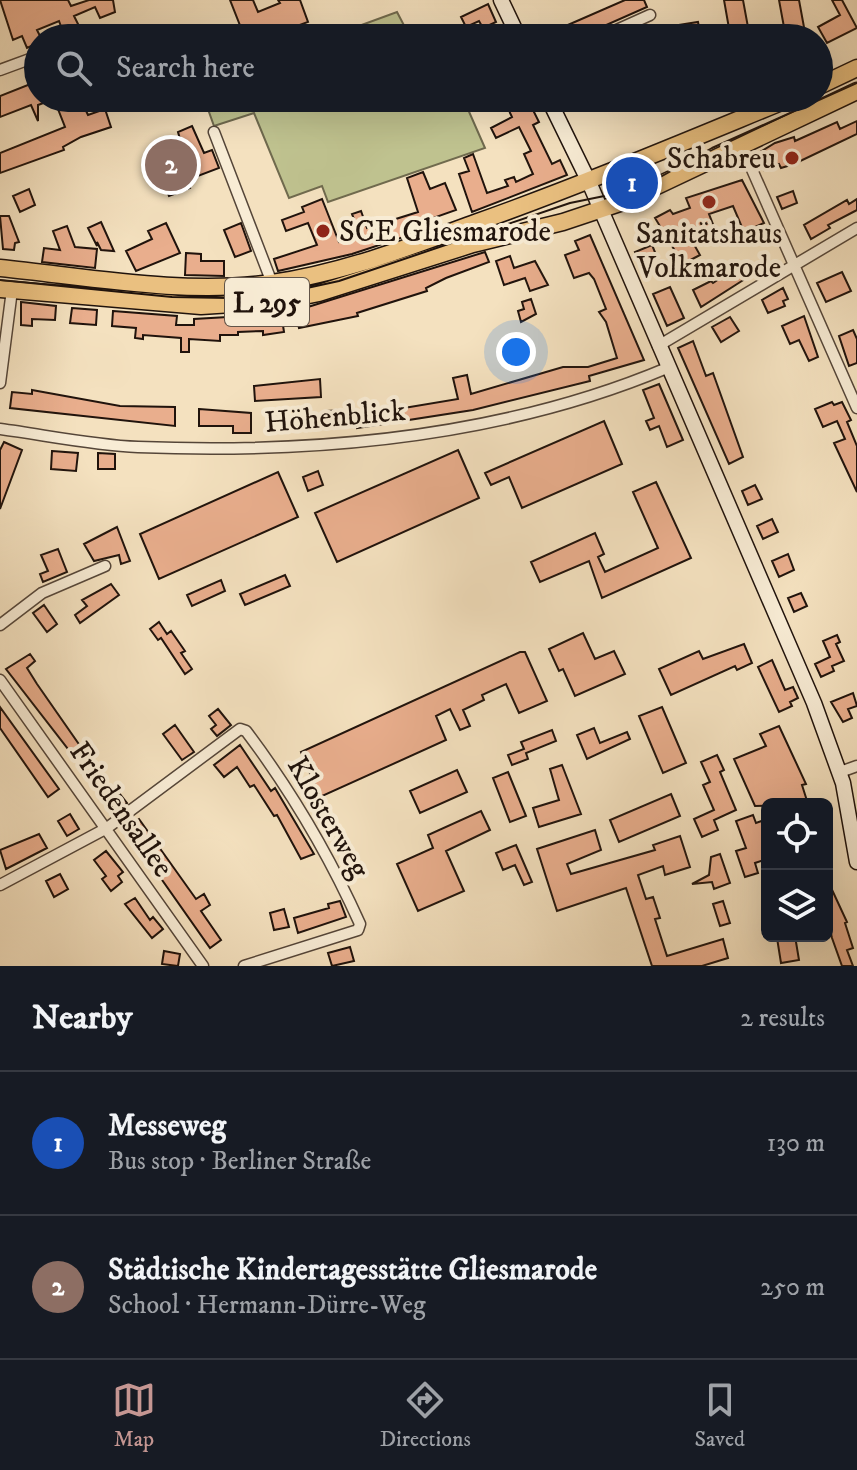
<!DOCTYPE html>
<html lang="en">
<head>
<meta charset="utf-8">
<style>
	body { margin:0; font-family:"IM FELL DW Pica",serif; background:#242831; color:#f1f3f6 }
	.controls { position:absolute; right:24px; bottom:24px; display:grid; overflow:hidden; border-radius:12px; box-shadow:0 8px 32px #0002 }
	.controls button { width:72px; height:72px; display:grid; place-items:center; padding:0; border:0; border-bottom:2px solid #363941; background:#171b24; color:#f1f3f6; font:40px sans-serif }
	.you { position:absolute; left:516px; top:352px; width:28px; height:28px; margin:-20px; border:6px solid #fff; border-radius:50%; background:#1a73e8; box-shadow:0 0 0 12px #1a73e833 }
	.badge { display:grid; place-items:center; width:52px; height:52px; border-radius:50%; background:#c59692; color:#fff; font-size:26px; font-weight:700 }
	.pin { position:absolute; translate:-50% -50%; border:4px solid #fff; box-shadow:0 2px 8px #0006 }
	.list { margin:0; padding:0; list-style:none }
	h2 { display:flex; justify-content:space-between; align-items:center; height:104px; margin:0; padding:0 32px; font-size:34px }
	h2 small { font-size:26px; font-weight:400; color:#9ea1a6 }
	.list li { display:grid; grid-template-columns:52px 1fr auto; gap:24px; align-items:center; box-sizing:border-box; height:144px; padding:0 32px; border-top:2px solid #363941 }
	.list b { display:block; font-size:30px; white-space:nowrap }
	.list p { margin:0; font-size:26px; white-space:nowrap; color:#9ea1a6 }
	.list em { font-size:26px; font-style:normal; color:#9ea1a6 }
	.icon { flex:none; width:44px; height:44px; fill:none; stroke:currentColor; stroke-width:2; stroke-linecap:round; stroke-linejoin:round }
	.map { position:relative; flex:none; width:857px; height:966px; overflow:hidden }
	.search { position:absolute; background:#171b24; box-shadow:0 8px 32px #0002; left:24px; right:24px; top:24px; height:88px; display:flex; align-items:center; gap:20px; box-sizing:border-box; padding:0 28px; border-radius:44px; color:#9ea1a6; font-size:30px }
	.sheet { height:392px; background:#171b24 }
	nav { display:flex; justify-content:space-around; align-items:center; box-sizing:border-box; height:112px; border-top:2px solid #363941; background:#171b24; font-size:22px; color:#9ea1a6 }
	nav a { display:grid; justify-items:center; gap:4px }
	nav .on { color:#c59692 }
	.map>svg:first-child { display:block }
</style>
</head>
<body>
<div class="map">
<svg width="857" height="966" viewBox="0 0 857 966">
	<rect width="100%" height="100%" fill="#f4e1bf"/>
	<filter id="stains"><feTurbulence type="fractalNoise" baseFrequency=".0025" numOctaves="4"/><feColorMatrix values="0 0 0 0 .2 0 0 0 0 .09 0 0 0 0 .02 0 0 0 .5 -.17"/></filter>
	<radialGradient id="worn" r=".72"><stop offset=".6" stop-color="#630" stop-opacity="0"/><stop offset="1" stop-color="#630" stop-opacity=".3"/></radialGradient>
	<!-- green -->
	<path fill="#bfc28f" stroke="#706a4e" stroke-width="2" d="M397 12 409 35 431 27 436 38H326Z
		M204 98H463L485 148 328 202 322 186 289 198 254 113 214 126Z"/>
	<!-- building -->
	<path fill="#e9ae8d" stroke="#20130c" stroke-width="2" d="M0 0H68L71 6 89 0H113L115 12 100 18 95 7 74 16 79 26 63 32 59 21 37 30 41 38 38 43 27 48 22 36 13 40Z
		M230 0H253L258 12 280 3 278 0H300L308 22 264 38H245Z
		M625 0H644L647 7 577 38H538Z
		M724 0H743L750 38H733L730 34Z
		M779 0H799L806 38H786Z
		M832 0H842L857 28 827 43 818 27 840 15Z
		M488 4 496 22 483 28 479 21 466 27 461 17Z
		M698 22 701 38H680L678 25Z
		M38 81V98H80L88 115 105 109 111 127 81 137 63 147 64 150 0 173V153L65 127 54 99 38 105V121L31 105 0 117V96Z
		M503 98H527L539 122 533 125 552 164 560 160 567 175 472 212 459 174 469 171 464 158 473 154 487 193 508 186 505 180 514 177 516 182 533 174 524 154 531 151 519 127 496 138 491 128 512 117Z
		M857 121V134L794 164 781 168 779 164 764 170 757 154 775 143 794 137 795 141 837 122 840 129Z
		M192 126 204 153 212 150 219 168 187 180 190 188 169 196 152 150 180 139 178 132Z
		M423 172 430 189 445 183 456 210 416 224 419 232 352 254 278 271 274 259 317 245 308 223 286 231 282 220 304 212 302 207 322 199 339 242 360 234 352 214 361 211 367 228 418 212 407 178Z
		M742 180 764 223 744 232 733 206 709 214 716 232 692 241 700 255 683 264 655 218 670 210 673 214 690 208 686 198Z
		M29 189 35 205 20 212 13 196Z
		M793 191 797 203 782 209 777 197Z
		M857 199V210L828 225 830 228 811 239 804 225 847 200 849 204Z
		M0 216H9L19 242 15 243 14 250 3 249Z
		M101 222 114 251 101 250 97 242V246L88 228Z
		M166 223 180 253 136 271 126 251 152 239 148 231Z
		M241 223 251 251 235 257 224 230Z
		M67 226 75 247 97 249 95 268 42 262 44 248 60 250 53 231Z
		M590 235 644 360 589 376 590 381 473 410 357 428 356 422 328 424 327 411 344 410V415L386 411 458 399 453 378 467 375 471 394 563 367H588L617 358 606 322 599 312 606 309 594 279 589 273 574 278 565 255 579 250 575 241Z
		M652 245 659 262 643 269 635 252Z
		M485 252 489 262 446 278 426 288 427 291 357 313 358 316 299 328 295 311Z
		M186 253 201 254V261H224V276L185 275Z
		M510 256 514 268 535 261 548 285 530 291 525 278 504 285 496 261Z
		M740 265 748 277 701 307 693 290 711 281 713 283Z
		M842 272 851 291 826 302 817 283Z
		M670 287 684 318 667 326 653 294Z
		M783 288 788 299 783 301 785 306 768 313 762 300Z
		M531 299 536 314 521 322 518 311 524 309 522 302Z
		M21 302 56 306 55 320 32 319V326L21 325Z
		M72 308 97 310 96 325 70 323Z
		M113 311 177 316 176 325H194V319L228 317 241 316V322L261 321 260 315 281 312 284 332 263 335V331L238 332V335H220V341L189 339V352H181V338L143 335V339L135 338 136 328 112 326Z
		M804 316 818 357 809 361 799 340 790 344 782 326Z
		M730 317 739 331 721 342 712 327Z
		M853 330 857 339V363L849 366 839 336Z
		M693 341 706 376 713 373 743 457 729 464 678 348Z
		M320 379 321 397 255 401 254 386Z
		M659 384 683 440 667 447 659 426 650 430 646 421 654 418 643 390Z
		M32 390 120 406 175 407V426L10 408 12 392 32 394Z
		M832 402 834 405 842 402 851 420 847 422 857 446V492L834 443 845 439 837 421 823 427 815 409Z
		M199 409 251 413V433H233V426H199Z
		M604 421 622 464 522 508 509 477 491 485 485 473Z
		M4 442 22 450 0 509V450Z
		M458 450 479 498 337 562 315 513Z
		M52 451 78 453 76 471 51 469Z
		M98 453 115 454V469H98Z
		M318 471 323 485 308 491 303 477Z
		M278 472 298 517 159 579 140 534Z
		M656 482 691 558 602 598 589 561 540 582 531 562 595 533 604 554 598 557 605 572 658 548 633 492Z
		M755 485 762 499 748 505 742 491Z
		M772 519 778 532 763 539 757 526Z
		M117 527 130 561 121 564 119 555 94 561 84 544Z
		M58 549 67 572 43 582 40 574 48 571 41 555Z
		M788 554 794 570 779 577 772 561Z
		M285 575 290 586 245 605 240 594Z
		M221 580 225 591 192 606 187 595Z
		M111 584 119 595 80 623 75 615 87 606 82 600Z
		M801 593 807 606 794 612 788 598Z
		M44 605 57 624 47 632 33 613Z
		M159 622 167 634 171 631 185 651 181 653 192 669 185 674 161 638 158 640 150 629Z
		M583 633 595 659 614 651 625 674 575 696 563 669 559 671 549 649Z
		M837 635 840 642 836 644 844 661 832 666 834 671 821 677 815 664 830 657 823 641Z
		M744 644 752 663 737 670 735 666 671 695 659 669 699 651 703 659Z
		M520 652H525L547 701 519 713 506 684 482 695 484 700 463 710 470 726 460 730 450 709 436 716 446 740 320 797 301 752Z
		M30 654 35 661 27 668 37 684 115 796 119 793 127 803 116 811 6 669Z
		M772 660 785 690 793 687 798 698 790 702 792 706 779 712 758 667Z
		M853 693 857 706 848 709 852 718 843 722 831 702Z
		M0 707 59 789 48 797 0 728Z
		M662 707 686 763 663 773 639 716Z
		M218 709 231 725 217 736 211 729 216 725 209 716Z
		M175 725 194 752 182 760 163 734Z
		M779 726 806 784 802 785 808 804 755 806 734 759 766 746 760 734Z
		M594 728 600 743 627 732 630 739 587 759 577 735Z
		M552 730 556 741 526 753 528 759 512 765 508 755 524 749 521 742Z
		M240 745 271 791 275 788 314 854 301 859 277 815 274 816 254 785 250 787 237 767 224 777 214 765Z
		M717 755 724 770 720 772 736 810 714 820 718 830 702 837 694 819 714 810 703 785 710 782 701 762Z
		M562 765 581 814 539 827 533 808 559 800 550 769Z
		M457 770 467 792 420 813 410 791Z
		M508 772 526 816 510 822 493 778Z
		M671 794 680 816 619 842 610 820Z
		M481 811 490 830 446 851 464 891 418 911 397 864 433 848 428 835Z
		M70 814 79 829 67 836 58 821Z
		M753 815 756 823 767 819V859L755 863 758 873 745 877 736 851 746 848 736 821Z
		M139 819 196 899 204 894 210 905 201 911 221 940 210 948 141 850 144 848 128 826Z
		M595 830 601 850 567 864 571 874 655 850 653 845 680 836 690 867 665 875 663 866 638 875 646 899 653 897 660 918 655 919 667 956 723 939 728 958 702 966H652L626 888 557 911 537 849Z
		M39 834 47 848 6 869 0 850Z
		M516 845 532 882 524 885 515 865 503 870 496 853Z
		M106 851 123 872 118 876 122 882 111 891 102 879 106 876 94 860Z
		M720 854 730 883 714 889 712 882 692 884 709 875 711 857Z
		M60 874 68 889 54 897 46 881Z
		M827 879 847 922 845 923 853 948 847 950 853 966H842L832 938 827 915Z
		M135 898 150 920 153 917 163 929 152 938 125 904Z
		M340 901 346 917 298 933 294 918 329 908 328 904Z
		M723 901 730 923 720 926 713 904Z
		M284 909 289 927 274 930 270 913Z
		M795 936 799 960 781 963 777 938Z
		M350 947 354 961 332 966 328 953Z
		M164 951 180 954 178 966 162 964Z"/>
	<g fill="none" stroke-linecap="round" stroke-linejoin="round">
		<!-- street casing -->
		<g stroke="#554639" stroke-width="13">
			<path id="street" d="M599 38 650 15
				M0 70 38 56
				M214 132 272 283
				M750 165 857 408
				M658 346 857 228
				M0 383 12 290
				M0 429C45 435 92 445 138 447 314 454 503 437 667 368
				M0 625 42 593 105 566
				M0 680 203 966
				M840 772 857 766
				M0 885 107 828 240 729 246 731C292 792 329 855 360 924L358 930 244 966"/>
		</g>
		<!-- secondary casing -->
		<g stroke="#20130c" stroke-width="17">
			<path id="secondary" d="M501 0 519 38
				M548 98 589 182 814 703 843 783 857 862"/>
		</g>
		<!-- primary casing -->
		<g stroke="#20130c" stroke-width="19">
			<path id="primary" d="M819 86 857 68
				M0 268C89 277 183 295 272 283 341 273 410 247 475 223 582 185 686 141 791 98
				M0 289 201 306 279 301 319 293 473 244 563 222 623 202 857 91"/>
		</g>
		<!-- street -->
		<use href="#street" stroke="#f8ecd5" stroke-width="10"/>
		<!-- secondary -->
		<use href="#secondary" stroke="#f8ecd5" stroke-width="14"/>
		<!-- primary -->
		<use href="#primary" stroke="#eac080" stroke-width="16"/>
		<!-- tram -->
		<path stroke="#20130c" stroke-width="2" d="M0 280 172 297 228 298 284 293 339 281 570 203 619 193 655 180 712 148 857 83"/>
	</g>
	<!-- markers -->
	<g fill="#8f2418" stroke="#f8ecd5" stroke-width="3">
		<circle cx="792" cy="158" r="8"/>
		<circle cx="709" cy="202" r="8"/>
		<circle cx="323" cy="231" r="8"/>
	</g>
	<g text-anchor="middle" stroke-width="8" stroke-linejoin="round" paint-order="stroke">
		<!-- shield labels -->
		<rect fill="#f8ecd5" stroke="#615448" stroke-width="2" x="225" y="278" width="84" height="48" rx="6"/>
		<g font-size="28" font-weight="bold" fill="#20130c">
			<text x="267" y="312">L 295</text>
		</g>
		<!-- poi labels -->
		<g font-size="30" fill="#20130c" stroke="#f8ecd5" text-anchor="end">
			<text x="776" y="168">Schabreu</text>
			<text x="339" y="241" text-anchor="start">SCE Gliesmarode</text>
			<text x="709" y="243" text-anchor="middle">Sanitätshaus<tspan x="709" dy="34">Volkmarode</tspan></text>
		</g>
		<!-- street labels -->
		<g font-size="30" fill="#20130c" stroke="#f8ecd5">
			<text transform="translate(335 416) rotate(-5)" y="10">Höhenblick</text>
			<text transform="translate(122 809) rotate(55)" y="10">Friedensallee</text>
			<text transform="translate(329 817) rotate(60)" y="10">Klosterweg</text>
		</g>
	</g>
	<rect width="100%" height="100%" filter="url(#stains)"/>
	<rect width="100%" height="100%" fill="url(#worn)"/>
</svg>
<div class="controls">
<button><svg class="icon" aria-label="locate" viewBox="0 0 24 24"><circle cx="12" cy="12" r="6"/><path d="M12 2v4M12 18v4M2 12h4M18 12h4"/></svg></button>
<button><svg class="icon" aria-label="layers" viewBox="0 0 24 24"><path d="M12 4l9 5-9 5-9-5zM3 14l9 5 9-5"/></svg></button>
</div>
<div class="you"></div>
<div class="pin badge" style="left:632px;top:183px;background:#1a4fb4">1</div>
<div class="pin badge" style="left:171px;top:165px;background:#8d6e63">2</div>
<div class="search"><svg class="icon" aria-label="search" viewBox="0 0 24 24"><circle cx="10" cy="10" r="6"/><path d="M15 15l6 6"/></svg>Search here</div>
</div>
<section class="sheet">
<h2>Nearby<small>2 results</small></h2>
<ul class="list">
<li><span class="badge" style="background:#1a4fb4">1</span><div><b>Messeweg</b><p>Bus stop · Berliner Straße</p></div><em>130 m</em></li>
<li><span class="badge" style="background:#8d6e63">2</span><div><b>Städtische Kindertagesstätte Gliesmarode</b><p>School · Hermann-Dürre-Weg</p></div><em>250 m</em></li>
</ul>
</section>
<nav>
<a class="on"><svg class="icon" aria-label="map" viewBox="0 0 24 24"><path d="M3 6l6-2 6 2 6-2v14l-6 2-6-2-6 2zM9 4v14M15 6v14"/></svg>Map</a>
<a><svg class="icon" aria-label="directions" viewBox="0 0 24 24"><path d="M12 3l9 9-9 9-9-9zM9 14v-3h6M13 9l2 2-2 2"/></svg>Directions</a>
<a><svg class="icon" aria-label="saved" viewBox="0 0 24 24"><path d="M7 4h10v16l-5-4-5 4z"/></svg>Saved</a>
</nav>
</body>
</html>
